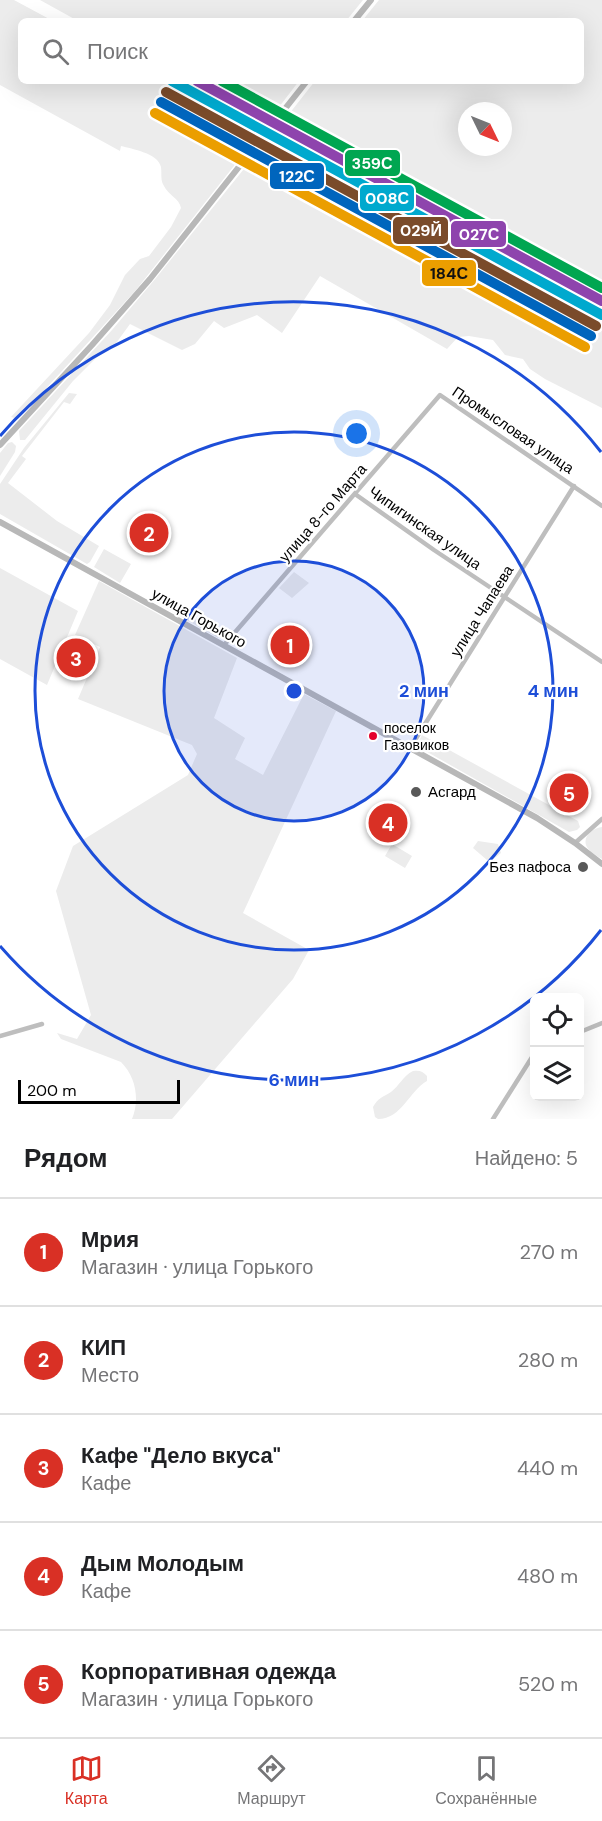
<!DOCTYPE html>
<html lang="ru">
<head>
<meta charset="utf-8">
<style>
	body { margin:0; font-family:"DM Sans",sans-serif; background:#f6f6f6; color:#202124 }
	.controls { position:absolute; right:18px; bottom:18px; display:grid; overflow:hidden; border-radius:9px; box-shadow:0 6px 24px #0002 }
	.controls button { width:54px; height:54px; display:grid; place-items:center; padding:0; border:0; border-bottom:2px solid #e0e0e0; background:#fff; color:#202124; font:30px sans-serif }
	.compass { position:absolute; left:458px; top:102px; width:54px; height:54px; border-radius:50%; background:#fff; box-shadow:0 6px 24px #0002; rotate:133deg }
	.scale { position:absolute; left:18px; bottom:15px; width:162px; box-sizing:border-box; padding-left:6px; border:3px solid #000; border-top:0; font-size:16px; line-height:21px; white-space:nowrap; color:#000; -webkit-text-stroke:4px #fff; paint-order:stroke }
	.you { position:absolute; left:357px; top:434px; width:21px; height:21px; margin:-15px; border:4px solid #fff; border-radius:50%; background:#1a73e8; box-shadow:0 0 0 9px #1a73e833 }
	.badge { display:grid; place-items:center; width:39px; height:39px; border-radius:50%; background:#d93025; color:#fff; font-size:20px; font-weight:700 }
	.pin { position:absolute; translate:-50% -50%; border:3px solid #fff; box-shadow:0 2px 6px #0006 }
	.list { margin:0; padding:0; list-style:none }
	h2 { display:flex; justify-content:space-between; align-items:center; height:78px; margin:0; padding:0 24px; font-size:26px }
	h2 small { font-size:20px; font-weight:400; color:#757577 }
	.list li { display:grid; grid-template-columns:39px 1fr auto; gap:18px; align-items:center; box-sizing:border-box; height:108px; padding:0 24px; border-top:2px solid #e0e0e0 }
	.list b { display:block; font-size:22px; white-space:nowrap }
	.list p { margin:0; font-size:20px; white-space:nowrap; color:#757577 }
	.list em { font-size:20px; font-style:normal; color:#757577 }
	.icon { flex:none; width:33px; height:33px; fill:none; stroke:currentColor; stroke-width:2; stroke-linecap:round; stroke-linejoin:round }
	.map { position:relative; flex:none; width:602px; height:1119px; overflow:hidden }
	.search { position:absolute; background:#fff; box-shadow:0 6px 24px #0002; left:18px; right:18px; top:18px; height:66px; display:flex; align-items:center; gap:15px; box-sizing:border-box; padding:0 21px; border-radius:9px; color:#757577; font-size:22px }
	.sheet { height:618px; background:#fff }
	nav { display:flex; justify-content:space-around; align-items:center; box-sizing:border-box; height:84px; border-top:2px solid #e0e0e0; background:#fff; font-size:16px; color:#757577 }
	nav a { display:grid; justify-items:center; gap:3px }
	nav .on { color:#d93025 }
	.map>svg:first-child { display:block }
</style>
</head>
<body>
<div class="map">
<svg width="602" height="1119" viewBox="0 0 602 1119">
	<rect width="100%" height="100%" fill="#fff"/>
	<!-- green -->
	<path fill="#ececec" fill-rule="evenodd" d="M0 0H14L53 21H21V81H164L260 133 136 290 18 419 11 417 89 333 110 305 125 275 140 259 149 256 171 227 181 208C179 198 168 195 164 186 160 180 162 174 161 167 158 153 132 149 121 146L120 151 0 85Z
		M40 0H363L346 21H78Z
		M379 0H602V305L278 128 315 81H581V21H362ZM467 111H503V147H467Z
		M188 81H299L266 124Z
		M268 139 602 319V408L545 379 530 369 523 359 505 355 493 340 469 336 458 337 447 349 320 276 282 333 257 315 224 328 214 321 195 344 182 350 130 324 114 346 101 353 73 381 25 440H20L19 431 112 330 156 278Z
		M69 393 77 394 70 404 64 402 22 456 26 459 8 483 57 521 99 546 90 562 87 564 0 514V484L24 448Z
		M12 442 16 446 15 452 0 476V453L8 443Z
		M104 549 131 564 120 583 94 567Z
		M0 568 78 611 47 685 0 659Z
		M294 572 309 583 292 598 279 588Z
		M99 581 237 658 214 718 245 738 235 759 263 775 304 694 336 711 243 913 309 950 293 979 172 1119H132C140 1100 136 1077 121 1062L61 1039 57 1033 77 1039 91 1015 56 891 73 846 188 775 197 754 192 745 78 699 100 647 75 635Z
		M165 603 220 634 218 638 163 606Z
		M422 735 578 821 580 827 577 830 569 832 422 749 418 743Z
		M602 827V859C597 856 588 851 586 845 583 835 594 828 602 827Z
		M478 841 498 844 501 853 496 857 487 860 473 848Z
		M392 844 412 856 405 868 385 856Z
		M413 1071C419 1070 423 1071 427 1076V1081C409 1091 402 1119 378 1119L375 1117 373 1107C378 1098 383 1097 391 1092 399 1086 403 1076 413 1071Z"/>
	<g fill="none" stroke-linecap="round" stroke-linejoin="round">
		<!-- street -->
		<path stroke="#bebebe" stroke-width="4.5" d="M355 494 434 550 602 662
			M224 645 440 395 602 506
			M410 748 574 486
			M575 843 602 819
			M580 1032 602 1023
			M0 1036 42 1024
			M493 1119 534 1054"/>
		<!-- secondary -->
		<path stroke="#b8b8b8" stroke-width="6" d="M354 21 371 0
			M0 445 92 345 150 279 307 81
			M0 522 537 818 575 843 602 864"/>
		<!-- rail-1 casing -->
		<g stroke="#fff" stroke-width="15">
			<path id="rail-1" d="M172 81 602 315"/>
		</g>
		<!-- rail-2 casing -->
		<g stroke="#fff" stroke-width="15">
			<path id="rail-2" d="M166 92 596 326"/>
		</g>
		<!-- rail-3 casing -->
		<g stroke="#fff" stroke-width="15">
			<path id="rail-3" d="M197 81 602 301"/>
		</g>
		<!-- rail-4 casing -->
		<g stroke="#fff" stroke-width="15">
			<path id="rail-4" d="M161 102 591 336"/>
		</g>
		<!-- rail-5 casing -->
		<g stroke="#fff" stroke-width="15">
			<path id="rail-5" d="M222 81 602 288"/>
		</g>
		<!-- rail-6 casing -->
		<g stroke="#fff" stroke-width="15">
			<path id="rail-6" d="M155 113 585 347"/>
		</g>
		<!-- rail-1 -->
		<use href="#rail-1" stroke="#00a9ce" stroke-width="10"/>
		<!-- rail-2 -->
		<use href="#rail-2" stroke="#7a4b2a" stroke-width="10"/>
		<!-- rail-3 -->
		<use href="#rail-3" stroke="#8e44ad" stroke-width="10"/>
		<!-- rail-4 -->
		<use href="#rail-4" stroke="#0065bd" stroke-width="10"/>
		<!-- rail-5 -->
		<use href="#rail-5" stroke="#00a651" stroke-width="10"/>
		<!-- rail-6 -->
		<use href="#rail-6" stroke="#eb9e00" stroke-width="10"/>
	</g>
	<!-- distance rings -->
	<circle cx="294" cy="691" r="130" fill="#1d4ed8" fill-opacity=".12"/>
	<g fill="none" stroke="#1d4ed8" stroke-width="3">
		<circle cx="294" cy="691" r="130"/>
		<circle cx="294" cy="691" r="259"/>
		<path d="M601 930A389 389 0 0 1 0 946M0 436A389 389 0 0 1 601 452"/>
	</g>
	<!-- markers -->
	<circle fill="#e4002b" stroke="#fff" stroke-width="2" cx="373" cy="736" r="5"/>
	<g fill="#595959" stroke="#fff" stroke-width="2">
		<circle cx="416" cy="792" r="6"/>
		<circle cx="583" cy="867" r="6"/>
	</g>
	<g text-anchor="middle" stroke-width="4.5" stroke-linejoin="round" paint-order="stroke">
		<!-- bus labels -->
		<g font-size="14" fill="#000" stroke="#fff" text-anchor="start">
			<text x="384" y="733">поселок<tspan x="384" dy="17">Газовиков</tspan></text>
		</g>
		<!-- street labels -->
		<g font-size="15" fill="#000" stroke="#fff">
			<text transform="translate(513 430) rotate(34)" y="5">Промысловая улица</text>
			<text transform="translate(323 513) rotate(-49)" y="5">улица 8-го Марта</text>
			<text transform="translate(425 528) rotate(35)" y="5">Чипигинская улица</text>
			<text transform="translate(482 611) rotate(-58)" y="5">улица Чапаева</text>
			<text transform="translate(199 618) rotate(29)" y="5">улица Горького</text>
		</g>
		<!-- poi labels -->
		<g font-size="15" fill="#000" stroke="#fff" text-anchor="start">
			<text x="428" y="797">Асгард</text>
			<text x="571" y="872" text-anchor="end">Без пафоса</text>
		</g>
	</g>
	<circle cx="294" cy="691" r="9" fill="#1d4ed8" stroke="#fff" stroke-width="3"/>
	<g font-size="18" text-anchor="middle" font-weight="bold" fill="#1d4ed8" stroke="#fff" stroke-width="4.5" stroke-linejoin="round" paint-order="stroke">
		<text x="424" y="697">2 мин</text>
		<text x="553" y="697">4 мин</text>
		<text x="294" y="1086">6 мин</text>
	</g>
	<g stroke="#fff" stroke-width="2">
		<rect x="344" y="149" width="57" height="28" rx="6" fill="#00a651"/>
		<rect x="269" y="162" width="56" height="28" rx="6" fill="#0065bd"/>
		<rect x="359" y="184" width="56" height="28" rx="6" fill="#00a9ce"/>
		<rect x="392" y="216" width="57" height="29" rx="6" fill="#7a4b2a"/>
		<rect x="450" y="220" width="57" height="28" rx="6" fill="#8e44ad"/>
		<rect x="421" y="259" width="56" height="28" rx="6" fill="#eb9e00"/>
	</g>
	<g font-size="16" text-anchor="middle" font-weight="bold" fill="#fff">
		<text x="372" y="169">359С</text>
		<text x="297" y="182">122С</text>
		<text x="387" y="204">008С</text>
		<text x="421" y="236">029Й</text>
		<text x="479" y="240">027С</text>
	</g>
	<g font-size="16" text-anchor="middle" font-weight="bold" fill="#111">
		<text x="449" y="279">184С</text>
	</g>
</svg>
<div class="controls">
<button><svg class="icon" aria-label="locate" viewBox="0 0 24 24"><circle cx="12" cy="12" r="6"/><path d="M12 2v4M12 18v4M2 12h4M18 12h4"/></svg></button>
<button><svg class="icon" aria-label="layers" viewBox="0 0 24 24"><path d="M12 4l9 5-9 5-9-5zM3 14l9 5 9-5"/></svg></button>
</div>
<svg class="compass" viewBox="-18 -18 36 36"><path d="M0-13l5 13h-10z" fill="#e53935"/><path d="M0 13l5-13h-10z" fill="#757577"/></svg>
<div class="scale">200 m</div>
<div class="you"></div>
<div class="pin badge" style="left:290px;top:645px">1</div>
<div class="pin badge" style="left:149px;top:533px">2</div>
<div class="pin badge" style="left:76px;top:658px">3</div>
<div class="pin badge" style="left:388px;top:823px">4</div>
<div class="pin badge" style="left:569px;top:793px">5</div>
<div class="search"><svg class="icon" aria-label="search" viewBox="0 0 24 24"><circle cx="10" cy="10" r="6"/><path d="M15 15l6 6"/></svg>Поиск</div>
</div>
<section class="sheet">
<h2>Рядом<small>Найдено: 5</small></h2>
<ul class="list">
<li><span class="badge">1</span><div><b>Мрия</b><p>Магазин · улица Горького</p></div><em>270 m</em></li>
<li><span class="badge">2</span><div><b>КИП</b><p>Место</p></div><em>280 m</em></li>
<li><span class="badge">3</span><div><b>Кафе &quot;Дело вкуса&quot;</b><p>Кафе</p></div><em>440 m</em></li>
<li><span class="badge">4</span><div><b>Дым Молодым</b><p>Кафе</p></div><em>480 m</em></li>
<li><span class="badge">5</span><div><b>Корпоративная одежда</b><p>Магазин · улица Горького</p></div><em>520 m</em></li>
</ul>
</section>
<nav>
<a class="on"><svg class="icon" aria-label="map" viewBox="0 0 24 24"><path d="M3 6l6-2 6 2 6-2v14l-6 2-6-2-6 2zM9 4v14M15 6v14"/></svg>Карта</a>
<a><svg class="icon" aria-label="directions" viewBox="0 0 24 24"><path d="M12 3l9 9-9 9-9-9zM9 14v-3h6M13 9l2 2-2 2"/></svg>Маршрут</a>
<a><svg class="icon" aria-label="saved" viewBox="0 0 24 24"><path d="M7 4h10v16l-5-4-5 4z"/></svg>Сохранённые</a>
</nav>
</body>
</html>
